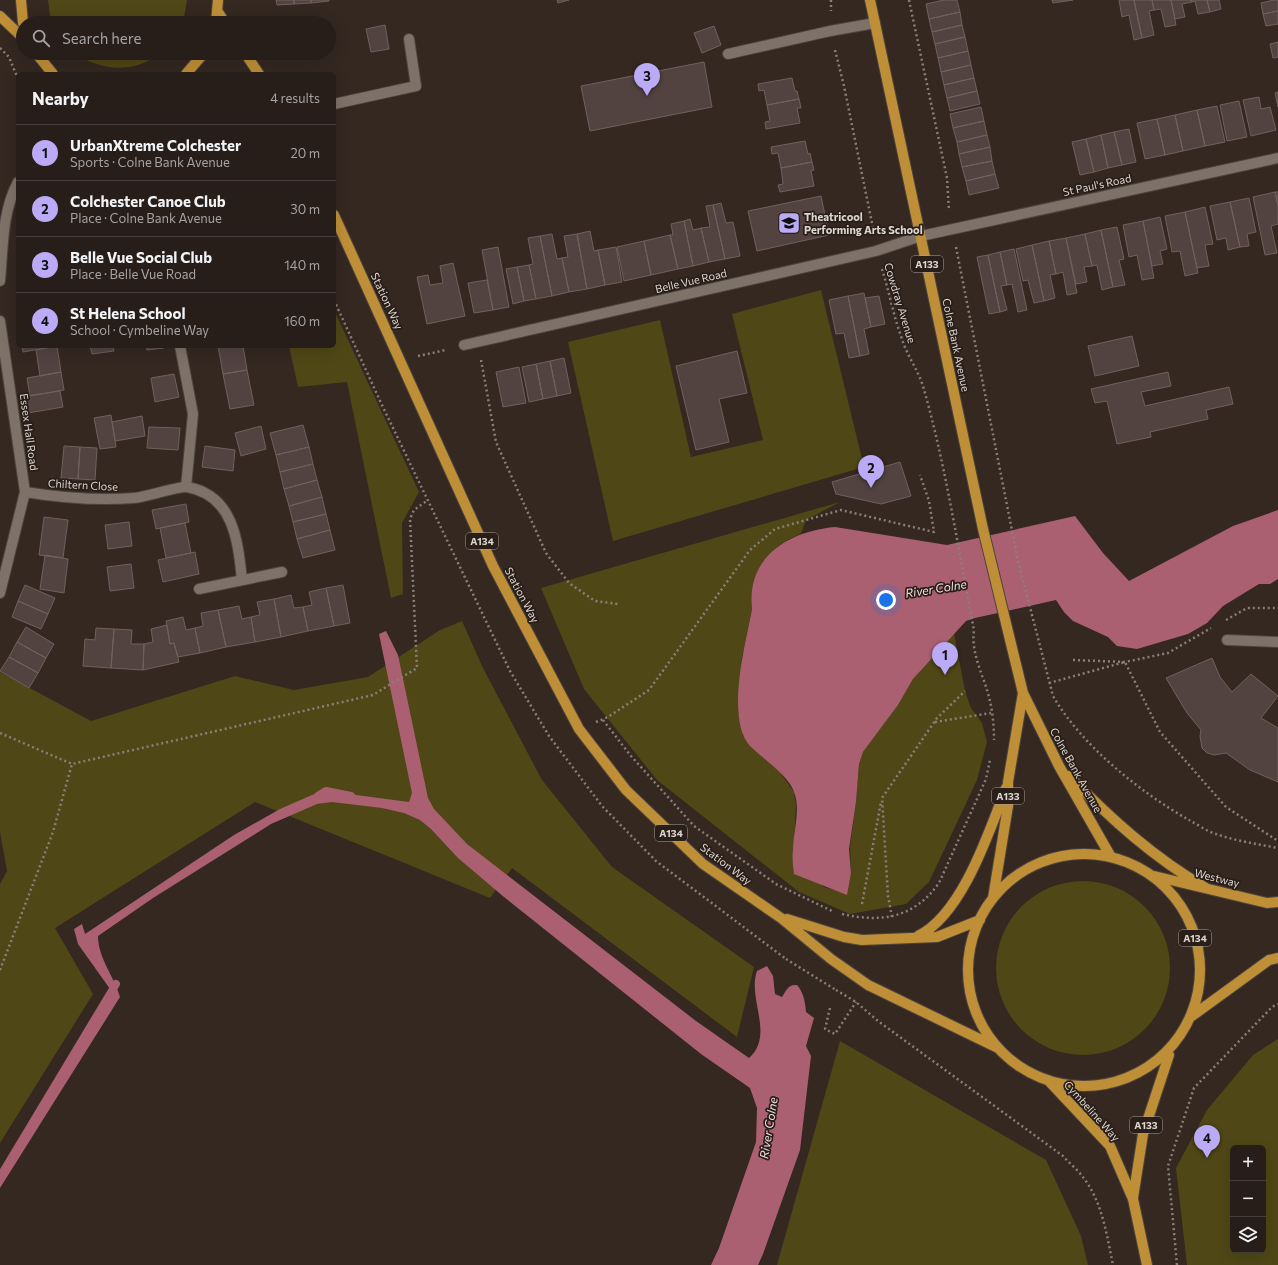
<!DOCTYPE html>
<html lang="en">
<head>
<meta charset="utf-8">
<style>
	body { margin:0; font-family:Commissioner,sans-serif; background:#332b26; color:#f1f3f6 }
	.controls { position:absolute; right:12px; bottom:12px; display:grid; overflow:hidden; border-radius:6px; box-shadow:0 4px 16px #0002 }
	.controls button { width:36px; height:36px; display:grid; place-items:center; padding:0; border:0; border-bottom:1px solid #433c38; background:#271e19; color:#f1f3f6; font:20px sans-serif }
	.you { position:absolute; left:886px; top:600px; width:14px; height:14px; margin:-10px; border:3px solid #fff; border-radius:50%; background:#1a73e8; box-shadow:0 0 0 6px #1a73e833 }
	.badge { display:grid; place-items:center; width:26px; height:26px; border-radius:50%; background:#bbaaf6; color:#111; font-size:13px; font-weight:700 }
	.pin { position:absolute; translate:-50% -33px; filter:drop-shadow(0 1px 2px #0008) }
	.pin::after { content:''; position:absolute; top:21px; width:14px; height:12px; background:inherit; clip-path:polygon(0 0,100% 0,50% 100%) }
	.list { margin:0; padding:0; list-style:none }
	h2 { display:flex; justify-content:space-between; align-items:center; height:52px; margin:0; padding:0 16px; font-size:17px }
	h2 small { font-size:13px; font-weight:400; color:#a4a2a2 }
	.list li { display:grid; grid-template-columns:26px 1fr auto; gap:12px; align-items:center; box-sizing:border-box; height:56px; padding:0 16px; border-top:1px solid #433c38 }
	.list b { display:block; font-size:15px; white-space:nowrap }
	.list p { margin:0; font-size:13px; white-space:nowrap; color:#a4a2a2 }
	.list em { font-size:13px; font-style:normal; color:#a4a2a2 }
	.icon { flex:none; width:22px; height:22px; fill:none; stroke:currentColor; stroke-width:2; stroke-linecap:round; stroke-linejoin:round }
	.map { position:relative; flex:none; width:1278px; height:1265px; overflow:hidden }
	.search { position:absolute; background:#271e19; box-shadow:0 4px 16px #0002; left:16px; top:16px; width:320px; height:44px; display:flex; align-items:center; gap:10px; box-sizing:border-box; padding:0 14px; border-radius:22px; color:#a4a2a2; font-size:15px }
	.panel { position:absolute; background:#271e19; box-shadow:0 4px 16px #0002; left:16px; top:72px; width:320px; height:276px; border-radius:6px }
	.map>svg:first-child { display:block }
</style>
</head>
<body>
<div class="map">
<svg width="1278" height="1265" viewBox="0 0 1278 1265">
	<rect width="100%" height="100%" fill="#342821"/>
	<!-- green -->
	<path fill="#4f4716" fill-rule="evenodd" d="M48 0H187L183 23H53L50 15Z
		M74 53H161C134 74 101 71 74 53Z
		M821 290 864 467 613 541 568 342 660 320 691 457 763 440 732 314Z
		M334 310 419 492 402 523 403 594 391 598 347 382 298 387 289 346H334Z
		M840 502 806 520C804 524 803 531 800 534 796 537 790 538 786 541 761 557 749 579 752 609L742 658 738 713 794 792 796 806 793 860 824 887 835 890 851 873 850 847 856 802 859 764 863 752 898 705 913 679 954 633 965 691 971 708 982 723 987 742 977 780 929 882 906 904 850 914 799 892 657 780 584 689 541 588Z
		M462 621 483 668 542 780 612 867 754 967 737 1037 512 868 490 898 255 802 55 928 93 994 0 1143V884L7 871 0 832V672L91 721 235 676 294 690 368 677 440 630Z
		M996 968a87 87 0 1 1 174 0a87 87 0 1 1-174 0Z
		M1278 1039V1265H1187L1176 1168 1207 1110 1253 1055ZM1233 1148H1263V1250H1233Z
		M840 1041 1046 1160 1081 1236 1088 1265H777Z"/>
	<!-- water -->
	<path fill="#aa6071" d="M1278 510V579L1270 584H1259L1223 606 1207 623 1188 634 1137 649 1117 646 1108 637 1073 621 1064 612 1056 600 975 618 966 621 913 679 898 705 863 752 859 764 856 802 849 849 851 873 847 895 794 874C793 866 792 858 793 850 793 832 801 809 794 792 789 776 762 758 750 746 725 718 746 642 752 609 746 557 789 531 835 527L947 545 1075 516 1103 553 1129 581 1233 526Z
		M386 631 398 655 428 798 434 809 467 844 696 1021 749 1058C775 1035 747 999 757 971L767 966 773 976 775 994 782 997C786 991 788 984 797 985 804 993 805 1002 806 1012L814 1018 806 1046 811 1056 800 1150 763 1254 758 1265H711L719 1248 756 1142 757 1108 750 1088 701 1054 504 897 458 858 431 829 420 820 404 813 382 808 332 802 317 804 271 824 153 898 98 936C98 958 114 976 120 997L0 1188V1179L110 1000V989L78 944 74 929 82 924 85 934 234 835 280 809 312 795 326 791 409 802 412 793 379 634Z"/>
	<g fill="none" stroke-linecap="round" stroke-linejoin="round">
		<!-- stream -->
		<path stroke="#aa6071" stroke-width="8" d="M318 796 326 791 351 796
			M0 1177 116 984"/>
	</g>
	<!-- building -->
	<path fill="#524341" stroke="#71605e" d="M276 0H294V4L277 5Z
		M294 0H311V3L294 4Z
		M311 0H329V1L311 3Z
		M557 0H569L558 3Z
		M944 0H957L960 12 929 19 926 4Z
		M1052 0H1073L1053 3Z
		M1119 0H1134L1142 38 1134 40 1129 15 1122 17Z
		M1134 0H1152L1154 10 1149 11 1154 35 1142 38Z
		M1152 0H1171L1176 25 1165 27 1161 9 1154 10Z
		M1171 0H1191L1192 2 1182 4 1185 17 1175 19Z
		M1191 0H1207L1210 12 1198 14 1195 1 1192 2Z
		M1207 0H1219L1221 9 1210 12Z
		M1274 0H1278V11L1263 14 1261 3Z
		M1278 11V24L1266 26 1263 14Z
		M960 12 962 25 932 32 929 19Z
		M385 25 389 49 371 52 366 29Z
		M962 25 965 37 935 44 932 32Z
		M714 26 721 45 702 53 694 33Z
		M965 37 968 51 938 58 935 44Z
		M1278 42V57L1273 58 1270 44Z
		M968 51 971 65 941 72 938 58Z
		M704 62 712 107 590 131 581 86Z
		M971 65 974 78 944 85 941 72Z
		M792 78 795 91H797L799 99 767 105 764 90 759 91 758 84Z
		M974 78 977 91 947 98 944 85Z
		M977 91 980 104 950 111 947 98Z
		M1278 92V107L1275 93Z
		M1259 97 1261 109 1270 107 1276 130 1251 136 1243 100Z
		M799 99 801 108H797L800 123 766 129 765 122 770 121 767 105Z
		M1239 101 1247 137 1227 141 1220 105Z
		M1217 106 1225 142 1205 146 1197 110Z
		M981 107 984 121 953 128 950 114Z
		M1197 110 1205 146 1183 151 1175 115Z
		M1175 115 1183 151 1165 155 1157 119Z
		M1157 119 1165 155 1145 159 1137 123Z
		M984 121 987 135 957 142 953 128Z
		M1129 129 1136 162 1122 165 1114 132Z
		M1114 132 1122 165 1108 168 1101 135Z
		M987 135 990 147 959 154 957 142Z
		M1101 135 1108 168 1094 172 1086 139Z
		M1086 139 1094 172 1080 175 1072 142Z
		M805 141 808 154 810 153 812 162 781 168 778 153 772 154 771 147Z
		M990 147 992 161 962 167 959 154Z
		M992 161 995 174 966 181 962 167Z
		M812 162 814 170 811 171 814 186 780 192 778 185 783 184 781 168Z
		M995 174 999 188 969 195 966 181Z
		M1275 192H1278V206Z
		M1275 192 1278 206V224L1271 226 1277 253 1265 255 1253 197Z
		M821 196 829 235 757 251 748 211Z
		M1249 198 1256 232 1247 234 1249 246 1240 247 1230 202Z
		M1230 202 1240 247 1228 250 1226 238 1217 240 1210 206Z
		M721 203 726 223 733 222 740 256 725 259 713 205Z
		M713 205 725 259 709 262 701 228 710 227 706 206Z
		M1205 207 1213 244 1205 245 1209 266 1197 268 1185 212Z
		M1185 212 1198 273 1185 276 1180 251 1172 252 1165 216Z
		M1160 217 1167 249 1160 251 1163 264 1152 266 1143 221Z
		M690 219 693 230 701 228 709 262 693 266 684 221Z
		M684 221 693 266 678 269 670 235H673L671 224Z
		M1143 221 1154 278 1142 280 1137 255 1129 257 1123 225Z
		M1117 227 1124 259 1119 260 1125 285 1113 287 1101 230Z
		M1101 230 1113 287 1102 290 1097 265 1092 266 1085 234Z
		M590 231 594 251 598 250 605 285 587 289 577 234Z
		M552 234 557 259 562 258 569 292 552 296 540 236Z
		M577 234 587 289 569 292 562 258 568 257 564 236Z
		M1085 234 1092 266 1084 267 1087 282 1076 284 1066 238Z
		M670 235 678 269 651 275 644 241Z
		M540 236 552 296 536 299 529 265 533 264 528 238Z
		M1066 238 1077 293 1067 295 1063 272 1056 274 1049 241Z
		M644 241 651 275 624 281 617 247Z
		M1049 241 1056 274 1050 275 1055 298 1044 301 1032 245Z
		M1032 245 1044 301 1034 303 1028 280 1023 281 1016 249Z
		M498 247 509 307 493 310 482 250Z
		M616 247 622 282 605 285 598 250Z
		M1014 249 1027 310 1018 312 1012 284 1007 285 1000 252Z
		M1000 252 1007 285 1001 286 1007 310 1000 312 988 255Z
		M988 255 1000 312 989 314 977 257Z
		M453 263 465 316 427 324 417 277 428 275 430 285 443 283 440 266Z
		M529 265 536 299 524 301 517 267Z
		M517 267 524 301 513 304 506 269Z
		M487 280 493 310 474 313 468 283Z
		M864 293 871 327 864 329 869 354 860 356 848 296Z
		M848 296 860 356 849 358 844 333 836 334 829 300Z
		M879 296 885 324 871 327 865 298Z
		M1132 336 1139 366 1095 376 1088 346Z
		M22 346H57L23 352Z
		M57 346 61 372 40 376 36 350Z
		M90 346H113L114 351 92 354Z
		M146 346H164V348L147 350Z
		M218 346H243L247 370 223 374Z
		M737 351 747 393 719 399 729 442 696 450 676 366Z
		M564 358 571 393 557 396 550 361Z
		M550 361 557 396 543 399 536 364Z
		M536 364 543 399 529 402 522 367Z
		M519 367 526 403 503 407 496 372Z
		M247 370 254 405 230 409 223 374Z
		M61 372 64 390 30 396 27 378Z
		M1168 372 1171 386 1141 392 1145 406 1229 387 1233 404 1206 410 1208 419 1150 432 1151 437 1117 444 1107 401 1095 403 1091 389Z
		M174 374 179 397 155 402 151 378Z
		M60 391 63 407 28 413 26 396Z
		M111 415 116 447 100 449 94 418Z
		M142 416 145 436 115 441 112 422Z
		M303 425 309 447 276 455 270 433Z
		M261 426 266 449 241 456 235 433Z
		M149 427 180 428 178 450 147 448Z
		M64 446 80 447 78 479 61 478Z
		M205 446 235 450 233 471 202 467Z
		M80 447 97 448 95 480 78 479Z
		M309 447 313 464 280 472 276 455Z
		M900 462 911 496 881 504 836 494 832 482Z
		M313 464 317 480 284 489 280 472Z
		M317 480 322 497 289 506 284 489Z
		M322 497 326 514 293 522 289 506Z
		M186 504 189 522 156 529 152 510Z
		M326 514 330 530 297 539 293 522Z
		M44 517 68 520 63 558 39 555Z
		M129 522 132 546 108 549 105 525Z
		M185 523 191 553 166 558 160 528Z
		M330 530 335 550 303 558 297 539Z
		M195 552 199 574 163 582 158 560Z
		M45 555 68 559 64 593 40 589Z
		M131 564 134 588 110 591 107 567Z
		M25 585 55 598 48 614 18 601Z
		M343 585 350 623 334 626 326 588Z
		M326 588 334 626 308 631 303 607 312 605 309 592Z
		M291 595 294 608 303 607 308 631 281 637 274 599Z
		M274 599 281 637 255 642 251 617 260 615 257 602Z
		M18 601 48 614 41 629 12 617Z
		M239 606 242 619 251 617 255 642 226 647 218 610Z
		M218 610 226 647 200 653 195 628 203 626 201 613Z
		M183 617 186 630 195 628 200 653 178 657 174 643 170 644 166 621Z
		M167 625 170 644 174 643 179 662 143 670 144 644 153 642 151 629Z
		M26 627 54 644 46 658 17 642Z
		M96 628 114 629 111 668 83 666 85 639 95 640Z
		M114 629 132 630 131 644H144L143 670 111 668Z
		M17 642 46 658 38 673 9 657Z
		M9 657 38 673 29 688 0 671Z
		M1212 658 1220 677 1232 692 1251 674 1278 696 1261 718 1278 728V782L1250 770 1226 753 1214 755 1207 753 1202 748 1200 736 1201 730 1187 713 1166 678Z"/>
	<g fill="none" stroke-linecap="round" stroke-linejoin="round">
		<!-- minor casing -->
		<g stroke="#4d443d" stroke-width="12">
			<path id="minor" d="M728 54 830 31 875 23
				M334 104 416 86 409 39
				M0 281C3 249 2 211 18 182
				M0 321 25 492 0 593
				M464 345 876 251 921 236 1278 158
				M180 346 193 414 186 487
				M25 492C62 498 97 501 134 498 147 497 178 486 187 487 234 495 238 542 242 580
				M199 589 282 572
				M1227 640 1278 642"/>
		</g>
		<!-- major casing -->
		<g stroke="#4d443d" stroke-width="12">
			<path id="major" d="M21 0 23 23
				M870 0 983 529 1023 693 1059 766 1111 857
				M218 12 225 23
				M0 16 23 38
				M216 23 218 0
				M36 53 53 74
				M245 53 259 74
				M186 74 204 53
				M334 215 493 566 579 729 626 790 703 864 781 918 831 959 868 985 998 1048
				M1069 776C1111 819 1154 858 1206 888
				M968 970a116 116 0 1 1 232 0a116 116 0 1 1-232 0Z
				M1154 876 1267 903 1278 902
				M993 898 1008 806V782L1023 693
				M787 919 844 937 862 940 937 937 980 920
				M918 936C962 915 989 832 1006 788
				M1192 1016 1269 960 1278 958
				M1048 1080 1110 1146 1133 1199 1147 1265
				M1133 1198 1143 1134 1169 1055"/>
		</g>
		<!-- path -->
		<path stroke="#89807a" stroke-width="2.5" stroke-dasharray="2 3" stroke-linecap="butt" d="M831 0V11
			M909 0 947 178 949 211
			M0 48 9 57 18 79
			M835 50 844 86 874 233
			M956 247 1018 561 1053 696C1082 746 1140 792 1189 820 1197 824 1206 831 1216 834 1236 841 1257 844 1278 848
			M882 269C889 291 893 314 901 336 906 354 917 368 923 386 946 466 958 549 974 630 971 651 981 671 987 690 992 706 994 723 994 740
			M334 300 381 403 510 671 549 736 602 806 656 861 786 959
			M418 356 446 350
			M481 360 496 442 546 553 569 583 595 601 618 604
			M1226 620 1247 608H1278
			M1073 660 1125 662 1168 653 1211 628
			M1049 683 1125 662 1160 732 1226 807 1278 841
			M603 720 631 756 694 826 776 884 834 912
			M596 722 608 717 649 690 750 550 775 529 841 510 934 532 929 501 920 475
			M935 722 991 713
			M0 733 72 764 373 695 417 668 410 519 414 510 428 500
			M862 904 881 802
			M842 914C882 923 914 918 939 883L986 779 990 760
			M892 917 888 896 882 798 937 718 965 691
			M0 970 53 832 72 764
			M836 990 856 1002 878 1021 1063 1156C1069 1163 1077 1169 1082 1176 1102 1200 1107 1236 1113 1265
			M830 1008 825 1029 835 1034 856 1002
			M1177 1265 1168 1166 1194 1088 1272 1007 1278 1004"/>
		<!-- minor -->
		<use href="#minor" stroke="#7e7168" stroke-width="10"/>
		<!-- major -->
		<use href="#major" stroke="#bf8f37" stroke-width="10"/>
		<!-- path-bridge -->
		<path stroke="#89807a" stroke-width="2.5" stroke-dasharray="2 3" stroke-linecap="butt" d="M786 959 836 990"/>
	</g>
	<!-- icons -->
	<defs>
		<g id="school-square" transform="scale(1.15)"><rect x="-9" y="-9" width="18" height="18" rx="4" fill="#bbaaf6" stroke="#2a1e18"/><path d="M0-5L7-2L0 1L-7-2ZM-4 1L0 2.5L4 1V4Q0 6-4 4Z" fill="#111"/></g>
	</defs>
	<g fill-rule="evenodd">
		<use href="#school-square" x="789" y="223"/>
	</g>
	<g text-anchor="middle" stroke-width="3.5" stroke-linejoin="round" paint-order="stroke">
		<!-- shield labels -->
		<g fill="#2a1e18" stroke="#a79e99" stroke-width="1">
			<rect x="911" y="256" width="32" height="16" rx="3"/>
			<rect x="466" y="533" width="32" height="16" rx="3"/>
			<rect x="992" y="788" width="32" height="16" rx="3"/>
			<rect x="655" y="825" width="32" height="16" rx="3"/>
			<rect x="1179" y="930" width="32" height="16" rx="3"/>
			<rect x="1130" y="1117" width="32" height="16" rx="3"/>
		</g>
		<g font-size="10" font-weight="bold" fill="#dcd5d0">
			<text x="927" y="268">A133</text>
			<text x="482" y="545">A134</text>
			<text x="1008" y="800">A133</text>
			<text x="671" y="837">A134</text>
			<text x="1195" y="942">A134</text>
			<text x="1146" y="1129">A133</text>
		</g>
		<!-- street labels -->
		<g font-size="11" fill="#dcd5d0" stroke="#2a1e18">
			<text transform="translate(1097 185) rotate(-12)" y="4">St Paul's Road</text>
			<text transform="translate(691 281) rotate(-13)" y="4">Belle Vue Road</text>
			<text transform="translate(387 301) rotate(65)" y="4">Station Way</text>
			<text transform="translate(900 303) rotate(73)" y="4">Cowdray Avenue</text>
			<text transform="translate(956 345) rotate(78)" y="4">Colne Bank Avenue</text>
			<text transform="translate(29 432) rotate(82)" y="4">Essex Hall Road</text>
			<text transform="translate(83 485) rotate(3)" y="4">Chiltern Close</text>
			<text transform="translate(522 595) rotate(62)" y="4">Station Way</text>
			<text transform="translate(1076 770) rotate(61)" y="4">Colne Bank Avenue</text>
			<text transform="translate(726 864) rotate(37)" y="4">Station Way</text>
			<text transform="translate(1217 878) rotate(14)" y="4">Westway</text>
			<text transform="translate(1092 1111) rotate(48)" y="4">Cymbeline Way</text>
		</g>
		<!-- poi labels -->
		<g font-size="11" font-weight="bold" fill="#dcd5d0" stroke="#2a1e18" text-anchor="start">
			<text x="804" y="221">Theatricool<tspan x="804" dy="13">Performing Arts School</tspan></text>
		</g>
		<!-- water labels -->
		<g font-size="12" font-style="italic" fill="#f5dee2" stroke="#2a1e18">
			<text transform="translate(936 589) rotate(-9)" y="4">River Colne</text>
			<text transform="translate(769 1128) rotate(-81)" y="4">River Colne</text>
		</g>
	</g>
</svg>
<div class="controls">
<button>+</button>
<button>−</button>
<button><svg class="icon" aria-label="layers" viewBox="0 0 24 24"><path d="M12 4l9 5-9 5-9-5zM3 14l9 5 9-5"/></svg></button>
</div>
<div class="you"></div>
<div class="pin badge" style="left:945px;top:675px">1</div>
<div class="pin badge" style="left:871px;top:488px">2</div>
<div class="pin badge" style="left:647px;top:96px">3</div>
<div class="pin badge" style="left:1207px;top:1158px">4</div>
<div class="search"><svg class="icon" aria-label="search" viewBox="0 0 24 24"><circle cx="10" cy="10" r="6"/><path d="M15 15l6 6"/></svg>Search here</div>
<section class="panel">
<h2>Nearby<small>4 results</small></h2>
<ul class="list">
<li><span class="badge">1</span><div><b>UrbanXtreme Colchester</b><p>Sports · Colne Bank Avenue</p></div><em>20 m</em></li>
<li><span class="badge">2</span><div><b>Colchester Canoe Club</b><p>Place · Colne Bank Avenue</p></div><em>30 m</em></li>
<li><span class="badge">3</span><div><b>Belle Vue Social Club</b><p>Place · Belle Vue Road</p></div><em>140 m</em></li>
<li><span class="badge">4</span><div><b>St Helena School</b><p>School · Cymbeline Way</p></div><em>160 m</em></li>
</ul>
</section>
</div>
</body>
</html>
